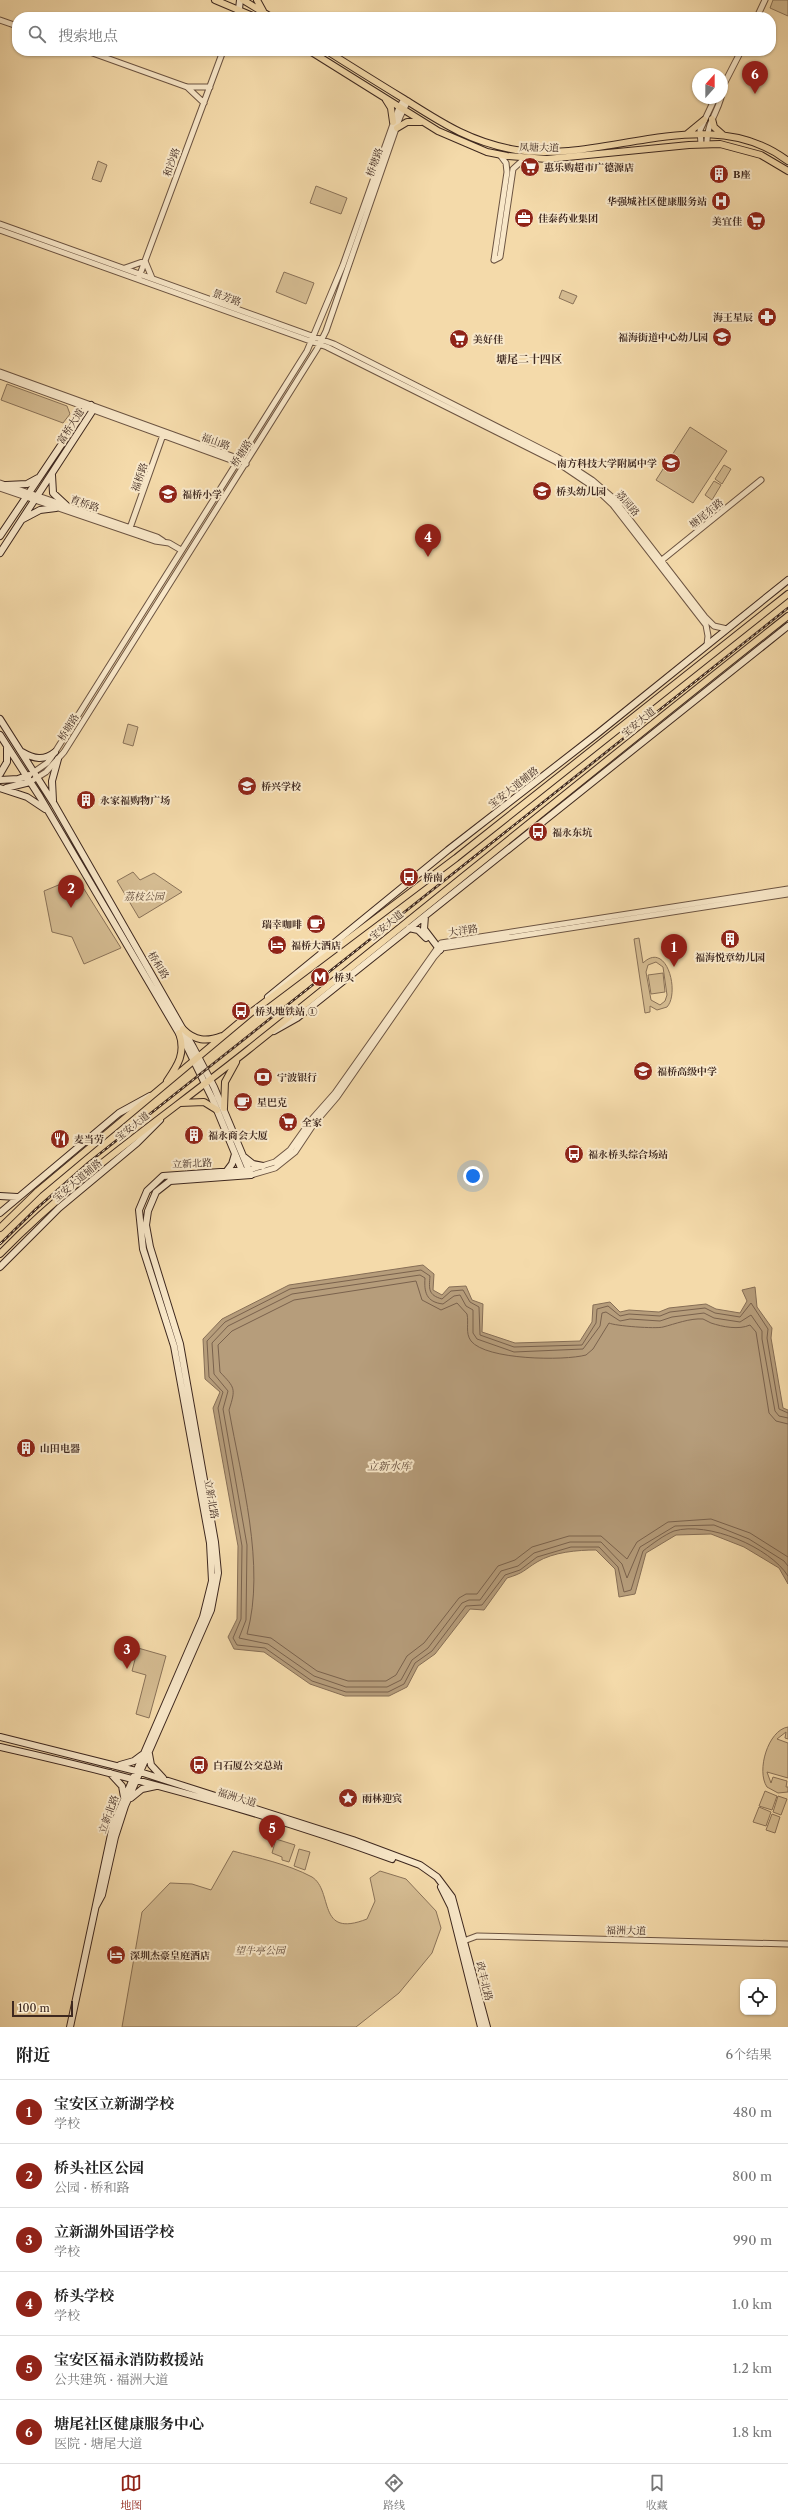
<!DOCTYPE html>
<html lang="zh">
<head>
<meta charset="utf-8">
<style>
	body { margin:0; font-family:"Libre Caslon Text","Noto Serif SC",serif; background:#f6f6f6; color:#222 }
	.controls { position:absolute; right:12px; bottom:12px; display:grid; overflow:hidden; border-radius:8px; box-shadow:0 1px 3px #0004 }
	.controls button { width:36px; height:36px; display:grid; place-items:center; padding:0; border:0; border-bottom:1px solid #e0e0e0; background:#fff; color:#222; font:20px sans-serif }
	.compass { position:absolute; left:692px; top:68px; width:36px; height:36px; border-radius:50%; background:#fff; box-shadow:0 1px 3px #0004; rotate:21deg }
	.scale { position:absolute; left:12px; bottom:10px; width:61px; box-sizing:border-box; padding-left:4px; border:2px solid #3e281f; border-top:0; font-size:11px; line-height:14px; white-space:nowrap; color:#3e281f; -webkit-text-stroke:3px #f8e7c8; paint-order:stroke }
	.you { position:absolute; left:473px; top:1176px; width:14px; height:14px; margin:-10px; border:3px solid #fff; border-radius:50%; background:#1a73e8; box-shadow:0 0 0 6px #1a73e833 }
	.badge { display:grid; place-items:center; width:26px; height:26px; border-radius:50%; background:#8f2418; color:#fff; font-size:13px; font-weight:700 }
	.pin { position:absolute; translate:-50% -33px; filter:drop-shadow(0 1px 2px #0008) }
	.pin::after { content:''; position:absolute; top:21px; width:14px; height:12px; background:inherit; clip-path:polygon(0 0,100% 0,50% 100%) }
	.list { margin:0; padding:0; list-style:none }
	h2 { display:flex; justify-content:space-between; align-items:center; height:52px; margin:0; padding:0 16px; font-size:17px }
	h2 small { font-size:13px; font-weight:400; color:#767676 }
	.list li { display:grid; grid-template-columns:26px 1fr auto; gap:12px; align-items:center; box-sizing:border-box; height:64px; padding:0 16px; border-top:1px solid #e0e0e0 }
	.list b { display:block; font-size:15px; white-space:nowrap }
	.list p { margin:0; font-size:13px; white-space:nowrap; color:#767676 }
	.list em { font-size:13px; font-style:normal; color:#767676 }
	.icon { flex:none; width:22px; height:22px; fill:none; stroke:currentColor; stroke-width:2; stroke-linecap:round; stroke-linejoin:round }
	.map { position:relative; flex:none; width:788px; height:2027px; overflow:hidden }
	.search { position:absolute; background:#fff; box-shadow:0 1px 3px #0004; left:12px; right:12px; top:12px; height:44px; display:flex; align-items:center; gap:10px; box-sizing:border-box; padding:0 14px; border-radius:16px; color:#767676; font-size:15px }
	.sheet { height:436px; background:#fff }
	nav { display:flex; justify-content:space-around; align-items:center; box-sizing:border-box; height:56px; border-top:1px solid #e0e0e0; background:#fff; font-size:11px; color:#767676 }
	nav a { display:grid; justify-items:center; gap:2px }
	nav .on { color:#8f2418 }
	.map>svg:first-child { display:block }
</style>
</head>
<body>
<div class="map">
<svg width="788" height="2027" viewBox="0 0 788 2027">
	<rect width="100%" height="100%" fill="#f4daaa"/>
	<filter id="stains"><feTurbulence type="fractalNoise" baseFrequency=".005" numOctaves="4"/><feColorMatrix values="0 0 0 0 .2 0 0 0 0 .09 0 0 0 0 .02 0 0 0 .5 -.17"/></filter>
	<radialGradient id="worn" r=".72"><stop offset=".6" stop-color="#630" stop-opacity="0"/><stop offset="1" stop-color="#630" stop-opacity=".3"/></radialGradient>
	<!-- green -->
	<path fill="#d5bc92" stroke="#8a7258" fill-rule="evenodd" d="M773 0H788V16L770 8Z
		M98 161 107 165 101 182 92 179Z
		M316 186 347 198 341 214 310 203Z
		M284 272 314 283 306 304 276 292Z
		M562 290 577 296 573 304 559 298Z
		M7 384 67 406 70 414 63 423 1 400Z
		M690 427 727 451 693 503 656 480Z
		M724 465 731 469 722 484 715 479Z
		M714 481 721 485 712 500 705 495Z
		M128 724 138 727 133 746 123 743Z
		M133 872 140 880 154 873 182 892 139 918 117 881Z
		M73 879 79 881 121 948 84 964 72 937 52 932 44 891Z
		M639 938 643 963C667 940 680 993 667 1007L657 1010 650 1006V1012L645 1013 634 939ZM656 962 663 967 667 995 665 1001 660 1005 651 1000 646 972 648 965Z
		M663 973 665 992 651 994 648 975Z
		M138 1648 166 1656 149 1718 136 1714 146 1675 132 1671Z
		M788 1727V1739L785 1738 786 1732 777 1739 788 1743V1778L767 1772 771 1783 773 1777 787 1781 786 1787H788V1792L778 1793 767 1787C756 1771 768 1730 788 1727Z
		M765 1791 777 1796 772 1810 759 1806Z
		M778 1796 787 1799 781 1815 773 1812Z
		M759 1807 771 1812 766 1826 753 1822Z
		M772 1814 780 1817 775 1833 766 1830Z
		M276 1839 295 1845 289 1862 282 1860V1857L272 1853Z
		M299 1849 310 1852 305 1870 294 1866Z
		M233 1851C258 1858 288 1864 312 1877 334 1891 316 1939 367 1919L375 1901 370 1878 380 1871 406 1879 436 1911 441 1928 432 1953 399 1993 356 2027H122L142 1912 170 1883 192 1884 211 1890Z"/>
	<!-- water -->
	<path fill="#b69d7b" stroke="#866e56" d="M423 1265 434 1274 433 1290 442 1295 449 1287 466 1286 472 1300 483 1304 482 1332 515 1343 580 1341 592 1322 593 1305 610 1302 620 1312 629 1310 659 1312 669 1308 706 1304 716 1309 740 1313 747 1301 742 1290 755 1287 757 1307 772 1328 771 1338 783 1408 788 1410V1584L779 1568 744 1547 711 1534 676 1535 646 1553 635 1594 619 1597 615 1569 596 1550C578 1550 553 1552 537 1562 524 1570 524 1573 507 1578L484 1610 470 1609 435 1654 418 1666 407 1687 389 1696H345L310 1684 264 1652 234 1649 228 1637 237 1619 238 1546 213 1408 220 1392 205 1379 203 1339 222 1319 289 1285Z"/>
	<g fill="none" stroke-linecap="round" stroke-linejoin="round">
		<!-- shore -->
		<path stroke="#7a624d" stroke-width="1" d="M788 1413 779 1409 767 1338 768 1329 751 1303 740 1317 715 1313 705 1308 670 1312 660 1316 629 1314 620 1316 608 1306 597 1309 596 1323 582 1345 514 1347 480 1335 479 1307 470 1302 463 1290 451 1291 442 1299C428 1295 429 1289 430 1276L421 1270 290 1289 225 1322 207 1341 209 1377 223 1392 218 1408 242 1546 241 1619 233 1638 237 1645 265 1648 312 1681 346 1692H388L404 1684 415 1663 432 1651 466 1606 482 1605 505 1575 520 1570 537 1557 571 1547H599L618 1567 624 1592 631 1590 643 1551C652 1544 664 1535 674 1531 708 1521 770 1547 788 1576
			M788 1418 779 1416 775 1411 762 1339V1331L751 1315 740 1322 714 1318 704 1313 672 1317 660 1321 630 1319 620 1321 606 1312 602 1313 600 1326 583 1349 514 1352 477 1339 473 1333V1310L466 1306 460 1295 454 1296 443 1304C426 1302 424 1292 425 1278L420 1275 292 1294 228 1326 212 1343 214 1374 228 1391 223 1409 247 1545 246 1620 239 1638 268 1644 314 1676 346 1687H387L401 1680 412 1660 428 1648 462 1603 469 1600H480L501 1571 518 1566 534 1553 570 1542H601L622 1564 627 1578 640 1547 675 1526 714 1525 749 1539 784 1561 788 1566
			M788 1424 776 1421 769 1413 756 1332 750 1325C739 1330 723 1327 711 1323 708 1322 706 1320 703 1319 690 1318 675 1324 663 1327 656 1329 615 1326 609 1323L593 1349 586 1355C564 1361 486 1360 471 1341 465 1333 469 1323 467 1314L457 1303 441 1310 422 1300 416 1281 294 1300 232 1331 218 1345 220 1372C235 1388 236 1388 229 1410 241 1478 266 1566 247 1634L271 1638 317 1671 348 1681H386L396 1675 407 1656 424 1643 459 1598 466 1594H477L498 1566 515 1560 532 1547 569 1536H601L627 1559 637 1542 668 1522 711 1519 750 1533 788 1557"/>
		<!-- tertiary casing -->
		<g stroke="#6c5442" stroke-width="7">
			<path id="tertiary" d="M236 17 239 9
				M757 17 765 0
				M0 20 17 26
				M87 51 187 87H210
				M187 87 204 103
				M722 88 741 51
				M707 143C706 122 722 108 723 87
				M701 144 700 130 715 98
				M0 224 334 344 557 457 592 480 613 498 705 617 714 626 727 629
				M0 230 327 347 555 461 595 488 613 505 706 625 708 636 707 645
				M494 260 500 257 513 169 525 158
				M494 260 507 172 506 163 500 155
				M125 268 145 261 152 278
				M139 277 223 51
				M0 372 240 459 246 464
				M0 376 239 463
				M0 483 157 537 163 541
				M0 488 155 541 169 543 181 550
				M130 528 164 432
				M662 560 761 480
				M34 772 47 763 55 752 307 351 343 265 398 110 404 99
				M30 782 46 772 64 752 317 349 326 331 400 117 408 101
				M249 1170 275 1162 290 1150 312 1119 335 1093 441 943 788 889
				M251 1175 275 1168 295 1152 313 1125 337 1097 434 957 442 948 788 894
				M461 1942 477 1936 788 1944"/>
		</g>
		<!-- secondary casing -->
		<g stroke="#3e281f" stroke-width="8">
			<path id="secondary" d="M239 9 240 0
				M52 475 53 493 67 506
				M6 485 27 484 38 478
				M23 519 40 510 56 508
				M0 536 86 408 91 405 93 410 0 553
				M0 719 54 804 193 1047 214 1087 251 1175 170 1181 156 1192 148 1211 146 1225 150 1247 180 1344 215 1542 218 1573 211 1610 125 1806 115 1837 102 1895 96 1906
				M0 735 40 797 187 1047 212 1098 243 1173
				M22 752C34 759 44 761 55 752
				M0 774 7 762V748
				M0 780 18 779 29 775
				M0 788 27 797 45 809
				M6 788 30 782
				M53 801 52 781 58 759
				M425 916 424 929 440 950
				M409 928 418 930 426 938
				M268 997 448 850 597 734 788 580
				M274 1031 297 1018 788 626
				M243 1156 253 1164 263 1166
				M226 1172 232 1164 235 1154
				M0 1196 17 1197
				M0 1213 119 1113 150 1096
				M0 1267 59 1208 137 1143 160 1120
				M0 1737 140 1772 353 1840 420 1865 437 1877 452 1897 487 2027
				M0 1747C133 1777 264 1812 392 1859
				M149 1754 151 1765 163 1778
				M120 1765 134 1761 142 1755
				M110 1773 122 1786 124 1797
				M131 1798 142 1789 156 1786
				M441 1887 451 1907 481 2027
				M70 2027 113 1825 203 1617 212 1581 210 1543 174 1346 143 1249 139 1210 147 1191 163 1176 249 1170"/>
		</g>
		<!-- primary casing -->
		<g stroke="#3e281f" stroke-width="8">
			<path id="primary" d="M215 0 255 17
				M243 0 271 17
				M257 0 263 11
				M310 51 438 131 487 152 507 156 547 159 689 145 720 144 761 155 788 171
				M327 51C352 67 378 83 404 99 442 123 470 142 516 150 605 164 708 100 788 161
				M386 100 391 108 393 122
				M712 119 714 127 723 135
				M397 128 407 122H421
				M687 134 704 120
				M183 1029C195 1041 206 1042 222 1036
				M167 1081C178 1065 186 1053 179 1033
				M180 1103 204 1102 217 1110
				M224 1108 225 1082 236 1062
				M0 1228 38 1191 253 1011 456 858 788 594
				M0 1254C75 1177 164 1117 248 1050 428 906 607 759 788 616"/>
		</g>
		<!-- tertiary -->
		<use href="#tertiary" stroke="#f8e7c8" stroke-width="5"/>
		<!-- secondary -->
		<use href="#secondary" stroke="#f8e7c8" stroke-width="6"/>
		<!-- primary -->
		<use href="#primary" stroke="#f4daaa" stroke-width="6"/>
		<!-- rail casing -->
		<g stroke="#3e281f" stroke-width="2.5">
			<path id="rail" d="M0 1244 36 1209 88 1163 788 608"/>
		</g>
		<!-- rail -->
		<use href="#rail" stroke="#f8e7c8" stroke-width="1" stroke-dasharray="3" stroke-linecap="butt"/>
	</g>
	<!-- icons -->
	<defs>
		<g id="supermarket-disc" transform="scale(1)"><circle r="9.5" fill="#8f2418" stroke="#f8e7c8"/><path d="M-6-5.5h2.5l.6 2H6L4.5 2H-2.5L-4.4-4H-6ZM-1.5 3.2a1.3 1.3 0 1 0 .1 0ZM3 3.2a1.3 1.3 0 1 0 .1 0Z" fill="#fff"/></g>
		<g id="building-disc" transform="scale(1)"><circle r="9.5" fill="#8f2418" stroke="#f8e7c8"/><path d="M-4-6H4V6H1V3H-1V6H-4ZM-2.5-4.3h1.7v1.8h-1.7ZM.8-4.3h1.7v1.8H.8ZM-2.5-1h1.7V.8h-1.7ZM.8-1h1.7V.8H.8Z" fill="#fff"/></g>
		<g id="hospital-disc" transform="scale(1)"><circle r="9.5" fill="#8f2418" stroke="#f8e7c8"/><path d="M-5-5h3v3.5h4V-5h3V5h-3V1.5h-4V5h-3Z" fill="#fff"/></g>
		<g id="office-disc" transform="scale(1)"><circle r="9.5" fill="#8f2418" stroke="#f8e7c8"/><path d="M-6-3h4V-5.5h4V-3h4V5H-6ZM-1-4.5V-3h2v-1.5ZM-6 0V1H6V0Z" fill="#fff"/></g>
		<g id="pharmacy-disc" transform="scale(1)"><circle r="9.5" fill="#8f2418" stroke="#f8e7c8"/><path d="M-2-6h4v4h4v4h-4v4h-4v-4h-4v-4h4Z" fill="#fff"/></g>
		<g id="school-disc" transform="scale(1)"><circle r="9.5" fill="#8f2418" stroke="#f8e7c8"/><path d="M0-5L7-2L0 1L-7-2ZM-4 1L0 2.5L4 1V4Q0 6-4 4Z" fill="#fff"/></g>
		<g id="bus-disc" transform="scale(1)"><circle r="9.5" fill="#8f2418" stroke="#f8e7c8"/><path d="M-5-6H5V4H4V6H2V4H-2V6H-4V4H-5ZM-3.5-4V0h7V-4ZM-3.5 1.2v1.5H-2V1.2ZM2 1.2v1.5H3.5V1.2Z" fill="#fff"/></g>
		<g id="cafe-disc" transform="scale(1)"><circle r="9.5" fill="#8f2418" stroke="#f8e7c8"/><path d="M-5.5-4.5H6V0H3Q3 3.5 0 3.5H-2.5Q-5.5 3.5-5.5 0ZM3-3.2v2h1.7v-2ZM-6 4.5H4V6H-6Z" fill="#fff"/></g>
		<g id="hotel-disc" transform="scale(1)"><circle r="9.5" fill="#8f2418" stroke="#f8e7c8"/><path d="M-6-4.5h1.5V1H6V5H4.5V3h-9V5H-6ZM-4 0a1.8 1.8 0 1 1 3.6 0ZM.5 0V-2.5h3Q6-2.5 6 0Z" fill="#fff"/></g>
		<g id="metro-disc" transform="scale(1)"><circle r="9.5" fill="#8f2418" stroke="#f8e7c8"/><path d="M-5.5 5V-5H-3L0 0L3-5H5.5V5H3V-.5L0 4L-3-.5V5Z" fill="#fff"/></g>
		<g id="bank-disc" transform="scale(1)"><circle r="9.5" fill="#8f2418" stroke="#f8e7c8"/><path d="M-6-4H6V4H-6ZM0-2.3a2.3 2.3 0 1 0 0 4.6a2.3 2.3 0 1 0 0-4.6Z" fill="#fff"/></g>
		<g id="restaurant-disc" transform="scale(1)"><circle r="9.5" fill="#8f2418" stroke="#f8e7c8"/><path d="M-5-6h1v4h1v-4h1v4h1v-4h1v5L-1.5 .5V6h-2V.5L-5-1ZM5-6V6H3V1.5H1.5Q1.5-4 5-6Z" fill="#fff"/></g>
		<g id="sight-disc" transform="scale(1)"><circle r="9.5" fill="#8f2418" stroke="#f8e7c8"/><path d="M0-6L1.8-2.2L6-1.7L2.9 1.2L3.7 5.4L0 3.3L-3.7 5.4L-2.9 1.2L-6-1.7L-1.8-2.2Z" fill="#fff"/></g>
	</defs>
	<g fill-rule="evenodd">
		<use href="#supermarket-disc" x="530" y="167"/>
		<use href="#building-disc" x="719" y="174"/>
		<use href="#hospital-disc" x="721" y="201"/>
		<use href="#office-disc" x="524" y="218"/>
		<use href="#supermarket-disc" x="756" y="221"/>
		<use href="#pharmacy-disc" x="767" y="317"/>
		<use href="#school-disc" x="722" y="337"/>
		<use href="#supermarket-disc" x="459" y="339"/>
		<use href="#school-disc" x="671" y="463"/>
		<use href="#school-disc" x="542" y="491"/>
		<use href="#school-disc" x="168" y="494"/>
		<use href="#school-disc" x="247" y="786"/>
		<use href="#building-disc" x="86" y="800"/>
		<use href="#bus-disc" x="538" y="832"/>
		<use href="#bus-disc" x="409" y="877"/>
		<use href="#cafe-disc" x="316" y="924"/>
		<use href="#building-disc" x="730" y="939"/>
		<use href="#hotel-disc" x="277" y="945"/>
		<use href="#metro-disc" x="320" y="977"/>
		<use href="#bus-disc" x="241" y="1011"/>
		<use href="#school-disc" x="643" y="1071"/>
		<use href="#bank-disc" x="263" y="1077"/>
		<use href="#cafe-disc" x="243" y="1102"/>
		<use href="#supermarket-disc" x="288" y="1122"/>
		<use href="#building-disc" x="194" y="1135"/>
		<use href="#restaurant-disc" x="60" y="1139"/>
		<use href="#bus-disc" x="574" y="1154"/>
		<use href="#building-disc" x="26" y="1448"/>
		<use href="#bus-disc" x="199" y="1765"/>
		<use href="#sight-disc" x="348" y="1798"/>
		<use href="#hotel-disc" x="116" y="1955"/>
	</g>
	<g text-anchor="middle" stroke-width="4" stroke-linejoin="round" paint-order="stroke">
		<!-- street labels -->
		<g font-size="10" fill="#3e281f" stroke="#f8e7c8">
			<text transform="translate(539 147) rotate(1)" y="4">凤塘大道</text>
			<text transform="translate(171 162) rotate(-70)" y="4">和沙路</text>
			<text transform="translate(374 162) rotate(-70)" y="4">桥塘路</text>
			<text transform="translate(227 297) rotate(20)" y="4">景芳路</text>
			<text transform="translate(70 426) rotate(-57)" y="4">富桥大道</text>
			<text transform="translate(216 441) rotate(20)" y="4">福山路</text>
			<text transform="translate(241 453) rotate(-57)" y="4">桥塘路</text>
			<text transform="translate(139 477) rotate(-71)" y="4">福桥路</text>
			<text transform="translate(85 503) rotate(19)" y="4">育桥路</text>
			<text transform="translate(628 503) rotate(49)" y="4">荔园路</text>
			<text transform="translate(706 513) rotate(-39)" y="4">塘尾东路</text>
			<text transform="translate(638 722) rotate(-39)" y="4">宝安大道</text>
			<text transform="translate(68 727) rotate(-58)" y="4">桥塘路</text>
			<text transform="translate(513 787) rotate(-38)" y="4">宝安大道辅路</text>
			<text transform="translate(386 925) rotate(-39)" y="4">宝安大道</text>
			<text transform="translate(463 930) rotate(-9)" y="4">大洋路</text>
			<text transform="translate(159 965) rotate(59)" y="4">桥和路</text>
			<text transform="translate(132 1126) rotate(-38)" y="4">宝安大道</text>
			<text transform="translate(192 1163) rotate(-3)" y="4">立新北路</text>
			<text transform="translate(77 1180) rotate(-40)" y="4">宝安大道辅路</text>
			<text transform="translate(212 1499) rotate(80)" y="4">立新北路</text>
			<text transform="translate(237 1797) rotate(17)" y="4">福洲大道</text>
			<text transform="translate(108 1814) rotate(-70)" y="4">立新北路</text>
			<text transform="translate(626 1930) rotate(1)" y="4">福洲大道</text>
			<text transform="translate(485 1981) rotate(76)" y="4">政丰北路</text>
		</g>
		<!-- poi labels -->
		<g font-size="10" font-weight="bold" fill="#3e281f" stroke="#f8e7c8" text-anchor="start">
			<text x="544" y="171">惠乐购超市广德源店</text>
			<text x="733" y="178">B座</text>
			<text x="707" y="205" text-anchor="end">华强城社区健康服务站</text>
			<text x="538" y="222">佳泰药业集团</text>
			<text x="742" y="225" text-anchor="end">美宜佳</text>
			<text x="753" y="321" text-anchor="end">海王星辰</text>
			<text x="708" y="341" text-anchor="end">福海街道中心幼儿园</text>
			<text x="473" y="343">美好佳</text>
			<text x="657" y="467" text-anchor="end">南方科技大学附属中学</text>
			<text x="556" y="495">桥头幼儿园</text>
			<text x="182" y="498">福桥小学</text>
			<text x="261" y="790">桥兴学校</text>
			<text x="100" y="804">永家福购物广场</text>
			<text x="552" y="836">福永东坑</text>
			<text x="423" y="881">桥南</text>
			<text x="302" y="928" text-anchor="end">瑞幸咖啡</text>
			<text x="291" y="949">福桥大酒店</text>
			<text x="730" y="961" text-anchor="middle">福海悦章幼儿园</text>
			<text x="334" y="981">桥头</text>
			<text x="255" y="1015">桥头地铁站 ①</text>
			<text x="657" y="1075">福桥高级中学</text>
			<text x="277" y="1081">宁波银行</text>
			<text x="257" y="1106">星巴克</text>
			<text x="302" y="1126">全家</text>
			<text x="208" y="1139">福永商会大厦</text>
			<text x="74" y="1143">麦当劳</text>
			<text x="588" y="1158">福永桥头综合场站</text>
			<text x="40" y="1452">山田电器</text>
			<text x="213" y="1769">白石厦公交总站</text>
			<text x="362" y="1802">雨林迎宾</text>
			<text x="130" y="1959">深圳杰豪皇庭酒店</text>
		</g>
		<!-- park labels -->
		<g font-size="10" font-style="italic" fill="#5c4636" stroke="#f8e7c8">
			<text x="144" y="900">荔枝公园</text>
			<text x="260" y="1954">望牛亭公园</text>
		</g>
		<!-- neighbourhood labels -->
		<g font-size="11" font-weight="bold" fill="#3e281f" stroke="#f8e7c8">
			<text x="529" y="363">塘尾二十四区</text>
		</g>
		<!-- water labels -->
		<g font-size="11" font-style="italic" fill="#624b3b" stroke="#f8e7c8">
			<text x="389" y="1470">立新水库</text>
		</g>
	</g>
	<rect width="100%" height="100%" filter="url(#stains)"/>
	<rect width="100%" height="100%" fill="url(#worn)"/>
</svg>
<div class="controls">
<button><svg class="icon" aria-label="locate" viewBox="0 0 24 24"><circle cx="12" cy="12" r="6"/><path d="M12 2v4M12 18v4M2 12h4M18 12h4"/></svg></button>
</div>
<svg class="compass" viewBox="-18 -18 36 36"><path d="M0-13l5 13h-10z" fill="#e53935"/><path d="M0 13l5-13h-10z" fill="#767676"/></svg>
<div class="scale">100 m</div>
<div class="you"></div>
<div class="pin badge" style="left:674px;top:967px">1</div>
<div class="pin badge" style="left:71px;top:908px">2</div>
<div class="pin badge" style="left:127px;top:1669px">3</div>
<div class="pin badge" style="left:428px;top:557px">4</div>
<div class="pin badge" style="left:272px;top:1848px">5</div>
<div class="pin badge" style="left:755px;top:94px">6</div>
<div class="search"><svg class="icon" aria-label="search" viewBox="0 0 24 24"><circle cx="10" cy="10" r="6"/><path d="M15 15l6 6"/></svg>搜索地点</div>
</div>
<section class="sheet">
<h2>附近<small>6个结果</small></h2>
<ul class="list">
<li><span class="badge">1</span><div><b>宝安区立新湖学校</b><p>学校</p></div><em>480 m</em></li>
<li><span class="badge">2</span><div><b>桥头社区公园</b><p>公园 · 桥和路</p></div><em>800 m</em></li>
<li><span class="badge">3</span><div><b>立新湖外国语学校</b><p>学校</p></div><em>990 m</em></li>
<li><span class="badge">4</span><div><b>桥头学校</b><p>学校</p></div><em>1.0 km</em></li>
<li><span class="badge">5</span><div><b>宝安区福永消防救援站</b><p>公共建筑 · 福洲大道</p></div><em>1.2 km</em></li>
<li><span class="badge">6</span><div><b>塘尾社区健康服务中心</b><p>医院 · 塘尾大道</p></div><em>1.8 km</em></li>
</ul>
</section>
<nav>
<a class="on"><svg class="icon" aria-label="map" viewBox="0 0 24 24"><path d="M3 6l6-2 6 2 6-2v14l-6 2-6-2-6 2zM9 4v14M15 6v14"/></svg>地图</a>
<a><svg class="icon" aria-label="directions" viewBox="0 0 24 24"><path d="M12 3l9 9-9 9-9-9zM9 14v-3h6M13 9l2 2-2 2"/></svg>路线</a>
<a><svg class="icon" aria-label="saved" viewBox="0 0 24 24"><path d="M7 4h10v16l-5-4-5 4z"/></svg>收藏</a>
</nav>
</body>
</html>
